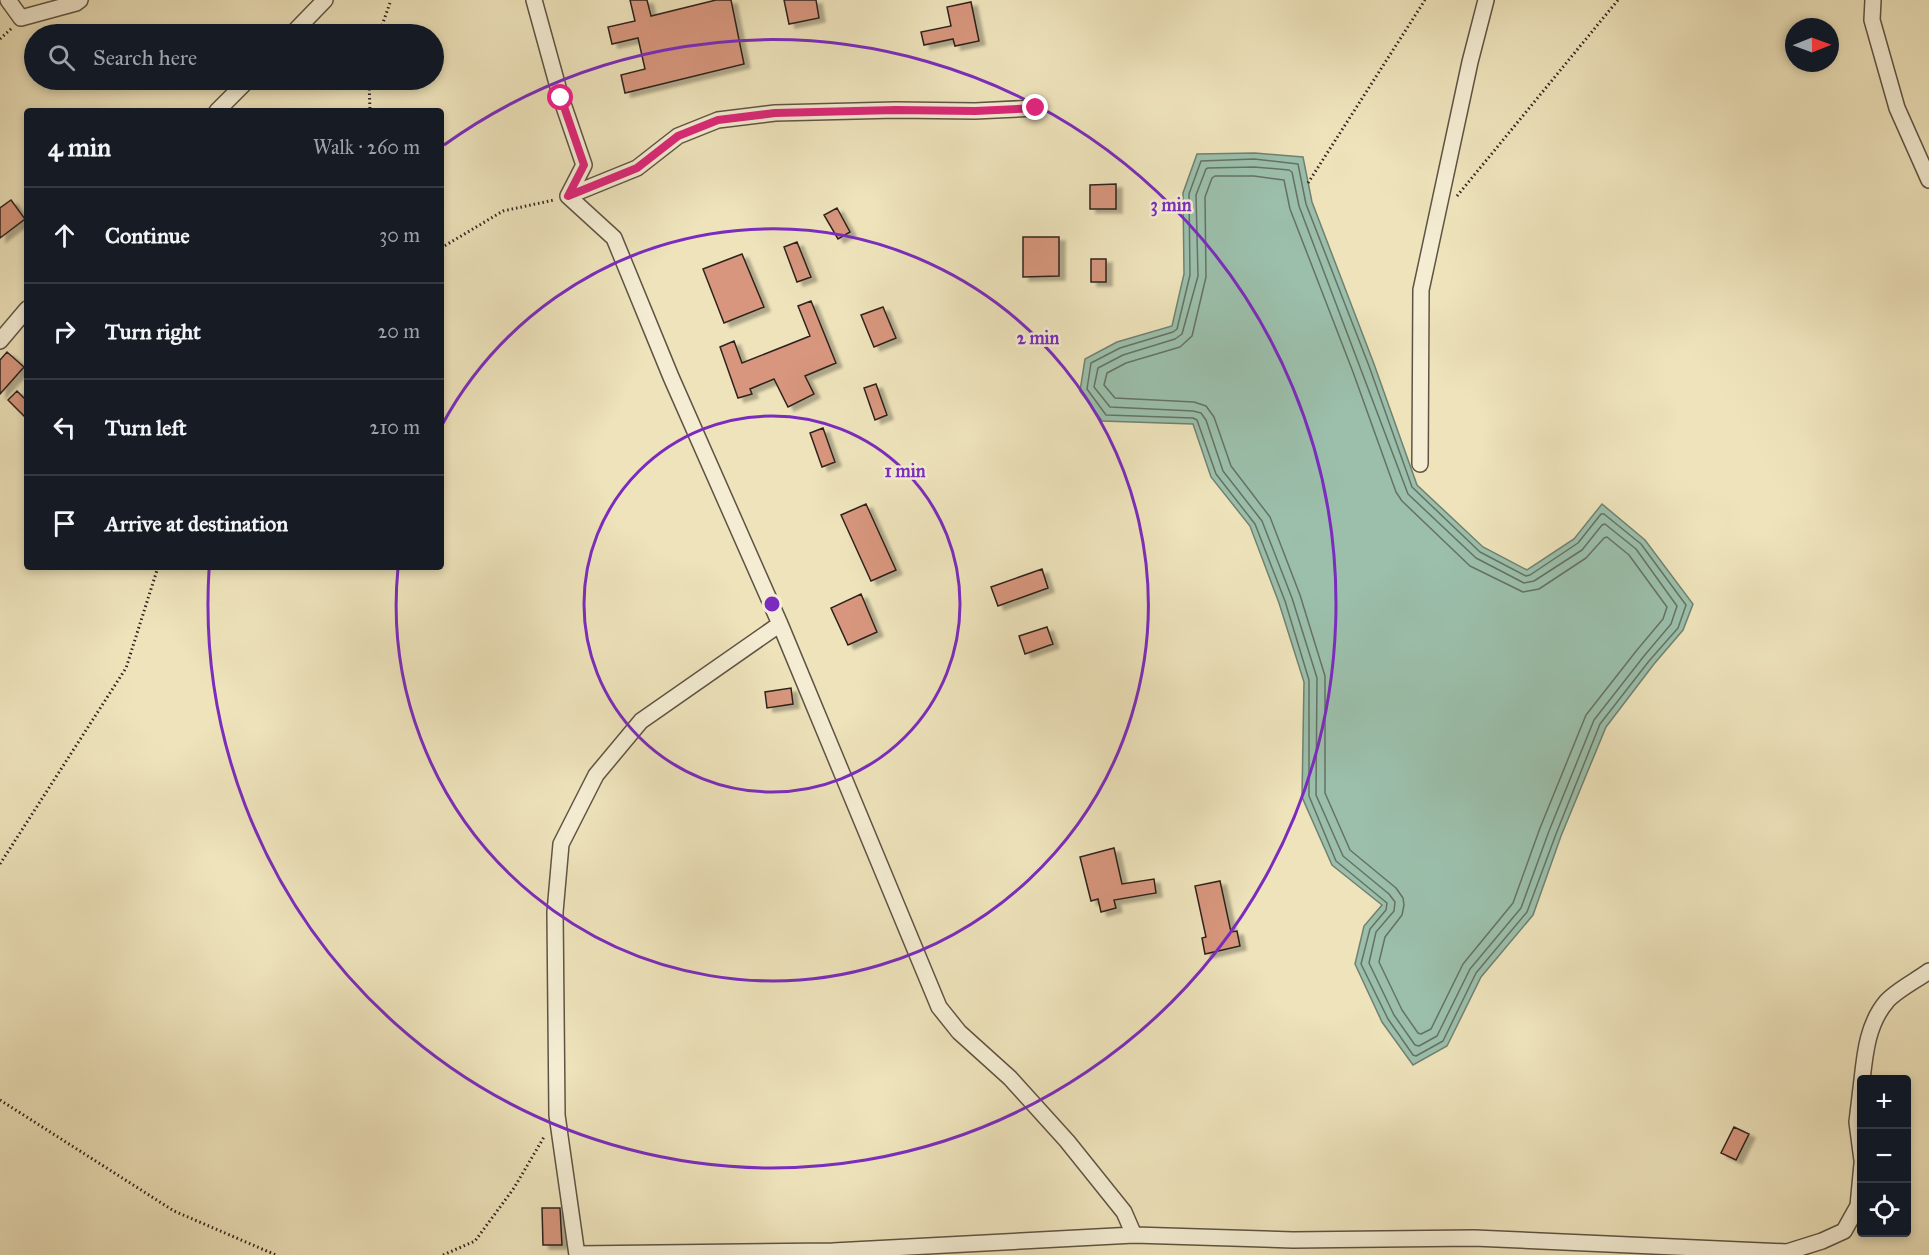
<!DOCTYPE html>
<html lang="en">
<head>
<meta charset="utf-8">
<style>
	body { margin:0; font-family:"IM FELL Great Primer",serif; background:#20242c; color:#f1f3f6 }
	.controls { position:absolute; right:18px; bottom:18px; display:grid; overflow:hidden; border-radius:6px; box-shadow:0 3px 9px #0003 }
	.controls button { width:54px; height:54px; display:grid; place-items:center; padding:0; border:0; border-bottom:2px solid #363941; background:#171b24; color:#f1f3f6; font:30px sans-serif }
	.compass { position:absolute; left:1785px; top:18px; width:54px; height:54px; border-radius:50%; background:#171b24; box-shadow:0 3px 9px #0003; rotate:89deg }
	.stop { position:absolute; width:18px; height:18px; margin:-14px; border:4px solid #db2777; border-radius:50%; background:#fff }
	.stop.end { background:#db2777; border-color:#fff; box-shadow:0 2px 6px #0008 }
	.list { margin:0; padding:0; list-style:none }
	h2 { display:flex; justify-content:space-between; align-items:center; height:78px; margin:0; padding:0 24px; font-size:26px }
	h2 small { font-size:20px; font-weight:400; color:#9ea1a6 }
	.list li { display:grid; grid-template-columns:39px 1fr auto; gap:18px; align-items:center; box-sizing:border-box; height:96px; padding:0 24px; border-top:2px solid #363941 }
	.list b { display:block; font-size:22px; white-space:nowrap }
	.list em { font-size:20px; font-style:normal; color:#9ea1a6 }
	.icon { flex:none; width:33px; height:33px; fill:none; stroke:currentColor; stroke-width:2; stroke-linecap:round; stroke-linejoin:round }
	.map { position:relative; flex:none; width:1929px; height:1255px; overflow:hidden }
	.search { position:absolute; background:#171b24; box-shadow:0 3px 9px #0003; left:24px; top:24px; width:420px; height:66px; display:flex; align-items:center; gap:15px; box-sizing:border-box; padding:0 21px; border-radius:33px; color:#9ea1a6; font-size:22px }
	.panel { position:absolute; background:#171b24; box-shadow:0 3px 9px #0003; left:24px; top:108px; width:420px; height:462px; border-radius:6px }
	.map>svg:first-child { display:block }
</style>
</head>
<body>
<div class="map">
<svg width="1929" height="1255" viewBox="0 0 1929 1255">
	<defs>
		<filter id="shadow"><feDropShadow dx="6" dy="4" stdDeviation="1.5" flood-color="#0004"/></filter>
	</defs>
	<rect width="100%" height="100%" fill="#eee3bb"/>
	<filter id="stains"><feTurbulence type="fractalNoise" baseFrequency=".00333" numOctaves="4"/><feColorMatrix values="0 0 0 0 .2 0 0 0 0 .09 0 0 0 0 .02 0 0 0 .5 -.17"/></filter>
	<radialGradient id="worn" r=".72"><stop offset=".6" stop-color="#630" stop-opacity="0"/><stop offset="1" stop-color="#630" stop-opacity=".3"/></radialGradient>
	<!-- water -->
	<path fill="#9bbfab" stroke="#708172" stroke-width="1.5" d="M1255 153 1303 157 1312 202 1374 364 1417 485 1483 547 1527 570 1574 539 1602 504 1645 540 1693 604 1683 630 1654 664 1606 727 1561 836 1533 915 1481 977 1447 1046 1413 1065 1382 1022 1355 964 1364 926 1382 905 1332 865 1302 797 1304 682 1279 603 1250 526 1211 477 1193 424 1102 421 1080 391 1085 359 1117 342 1172 326 1184 274 1183 193 1197 154Z"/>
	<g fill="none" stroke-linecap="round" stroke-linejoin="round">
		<!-- shore -->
		<path stroke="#657264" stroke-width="1.5" d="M1254 159 1298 164 1306 204 1369 366 1412 487 1480 552 1526 576 1530 575 1578 543 1601 514H1604L1641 544 1686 605 1678 628 1649 661 1600 724 1556 834 1527 912 1476 973 1443 1041 1416 1056 1413 1055 1388 1019 1361 964 1370 929 1386 910 1387 903 1336 861 1309 796V680L1285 601 1255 524 1216 474 1197 420 1193 418 1106 415 1087 389 1091 363 1120 348 1173 332 1177 329 1190 275 1189 194 1201 161Z
			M1254 167 1289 170 1292 172 1299 206 1408 494 1476 558 1524 583 1534 581 1582 550 1602 525 1605 524 1636 549 1677 606 1671 624 1644 656 1594 720 1549 831 1521 908 1470 969 1437 1036 1419 1046 1415 1045 1394 1015 1369 963 1376 932 1394 911 1395 902 1389 894 1343 856 1316 795 1317 678 1292 598 1262 521 1223 471 1206 420 1201 413 1193 411 1110 407 1094 387 1098 368 1123 355 1175 339 1182 334 1198 276 1196 195 1206 169 1208 168Z
			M1215 176H1254L1284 180 1290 209 1353 372 1396 492 1402 501 1470 566 1523 592 1539 589 1586 558 1604 538 1607 537 1629 555 1667 607 1663 619 1637 650 1586 715 1540 828 1513 903 1463 964 1431 1029 1421 1034 1418 1033 1402 1010 1379 962 1385 937 1402 915 1404 905 1403 898 1396 888 1350 850 1325 793V676L1300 595 1270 517 1231 466 1214 417 1206 406 1194 402 1115 398 1104 385 1107 373 1126 363 1180 347 1192 336 1206 277 1205 197 1212 178Z"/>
	</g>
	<!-- building -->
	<path fill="#d7967d" stroke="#2f241d" stroke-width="1.5" filter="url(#shadow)" d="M630 0H647L651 16 716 0H731L744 64 625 93 621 75 645 69 638 38 612 44 608 27 635 21Z
		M784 0H816L819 18 789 24Z
		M971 2 979 41 955 46 953 39 924 45 921 32 951 26 947 7Z
		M1116 184V209H1090V185Z
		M11 200 25 219 0 238V208Z
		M837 208 850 232 838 239 824 215Z
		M1023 237H1059V276L1023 277Z
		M797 242 811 277 797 282 784 247Z
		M742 254 764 307 724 323 703 269Z
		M1091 259H1106V282H1091Z
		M811 301 836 363 805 376 814 394 788 407 774 379 750 389 752 394 738 398 720 347 734 341 742 363 810 336 798 306Z
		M883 307 896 338 874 347 861 315Z
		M7 352 24 367 0 394V360Z
		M876 384 887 415 875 420 864 388Z
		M17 391 27 401V419L8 400Z
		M823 428 835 462 822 467 810 433Z
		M866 504 896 570 871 581 841 515Z
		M1042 569 1048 588 998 606 991 587Z
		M861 594 877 632 848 645 831 608Z
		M1047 627 1053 644 1025 654 1019 636Z
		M791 688 793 704 767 708 765 692Z
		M1114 848 1122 884 1154 879 1156 893 1114 900 1116 908 1101 912 1098 899 1091 901 1080 857Z
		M1220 881 1231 932 1237 931 1240 946 1205 954 1202 938 1206 937 1195 886Z
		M1734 1127 1749 1134 1736 1160 1721 1153Z
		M542 1208H560L562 1245H543Z"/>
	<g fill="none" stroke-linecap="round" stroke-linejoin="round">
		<!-- minor casing -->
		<g stroke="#5f5444" stroke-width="18">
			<path id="minor" d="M8 0 21 18 76 3 80 0
				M534 0 561 98 584 165 568 196
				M1873 0 1872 20 1897 108 1929 180
				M292 34 325 0
				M1036 108 975 111 896 110 775 113 718 120 678 136 637 168 568 196 614 238 671 377 780 624 939 1007 959 1032 1010 1078 1067 1141 1124 1212 1134 1235
				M217 111 248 80
				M0 341 27 309
				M1420 464 1421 290 1470 62 1486 0
				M1862 1080C1865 1052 1868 1023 1887 1001 1897 990 1917 980 1929 971
				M1862 1080 1857 1122 1862 1160
				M577 1254 833 1251 1134 1235 1293 1240 1474 1238 1787 1252 1822 1241 1844 1231 1858 1206 1862 1164
				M577 1255 557 1115 555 912 561 844 596 775 641 721 780 624"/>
		</g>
		<!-- path -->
		<path stroke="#2f241d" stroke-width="3" stroke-dasharray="1.5 3" stroke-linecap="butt" d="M379 34 391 0
			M0 39 12 28
			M369 80 370 111
			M1308 183 1425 0
			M1457 196 1618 0
			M441 248 503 211 554 200
			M0 864 126 668 158 567
			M0 1100 174 1211 276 1255
			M443 1255 475 1241 514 1188 544 1137"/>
		<!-- minor -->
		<use href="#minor" stroke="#f4edd3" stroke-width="15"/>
	</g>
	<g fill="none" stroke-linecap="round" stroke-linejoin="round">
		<!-- route -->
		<path stroke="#db2777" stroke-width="8" d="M561 98 584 165 568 196 637 168 678 136 718 120 775 113 896 110 975 111 1036 108"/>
	</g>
	<!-- distance rings -->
	<g fill="none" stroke="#7b2cbf" stroke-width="3">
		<circle cx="772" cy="604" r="188"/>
		<path d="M442 425A376 376 0 1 1 398 568"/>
		<path d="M444 145A564 564 0 1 1 209 570"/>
	</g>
	<circle cx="772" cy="604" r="9" fill="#7b2cbf" stroke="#f4edd3" stroke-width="3"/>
	<g font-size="18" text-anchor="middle" font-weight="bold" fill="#7b2cbf" stroke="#f4edd3" stroke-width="5" stroke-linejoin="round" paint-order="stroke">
		<text x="1171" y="211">3 min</text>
		<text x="1038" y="344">2 min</text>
		<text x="905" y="477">1 min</text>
	</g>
	<rect width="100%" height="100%" filter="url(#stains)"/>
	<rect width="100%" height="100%" fill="url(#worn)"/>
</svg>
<div class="controls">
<button>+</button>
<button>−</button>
<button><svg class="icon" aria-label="locate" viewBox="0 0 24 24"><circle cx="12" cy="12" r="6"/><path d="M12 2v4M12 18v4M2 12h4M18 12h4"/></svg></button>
</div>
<svg class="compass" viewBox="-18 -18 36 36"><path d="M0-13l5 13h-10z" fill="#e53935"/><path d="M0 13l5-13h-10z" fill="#9ea1a6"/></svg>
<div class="stop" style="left:561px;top:98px"></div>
<div class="stop end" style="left:1036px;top:108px"></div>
<div class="search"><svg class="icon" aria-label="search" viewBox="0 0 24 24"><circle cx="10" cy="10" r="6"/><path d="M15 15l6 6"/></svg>Search here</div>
<section class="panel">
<h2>4 min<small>Walk · 260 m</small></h2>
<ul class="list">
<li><svg class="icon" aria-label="ahead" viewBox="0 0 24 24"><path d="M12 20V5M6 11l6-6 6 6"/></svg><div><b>Continue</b></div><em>30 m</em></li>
<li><svg class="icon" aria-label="right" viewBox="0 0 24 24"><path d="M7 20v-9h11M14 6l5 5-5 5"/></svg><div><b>Turn right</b></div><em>20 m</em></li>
<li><svg class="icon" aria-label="left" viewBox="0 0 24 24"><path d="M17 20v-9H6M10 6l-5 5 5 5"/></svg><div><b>Turn left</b></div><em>210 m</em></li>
<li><svg class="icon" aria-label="arrive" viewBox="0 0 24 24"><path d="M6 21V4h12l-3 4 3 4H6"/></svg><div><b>Arrive at destination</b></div></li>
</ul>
</section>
</div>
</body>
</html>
